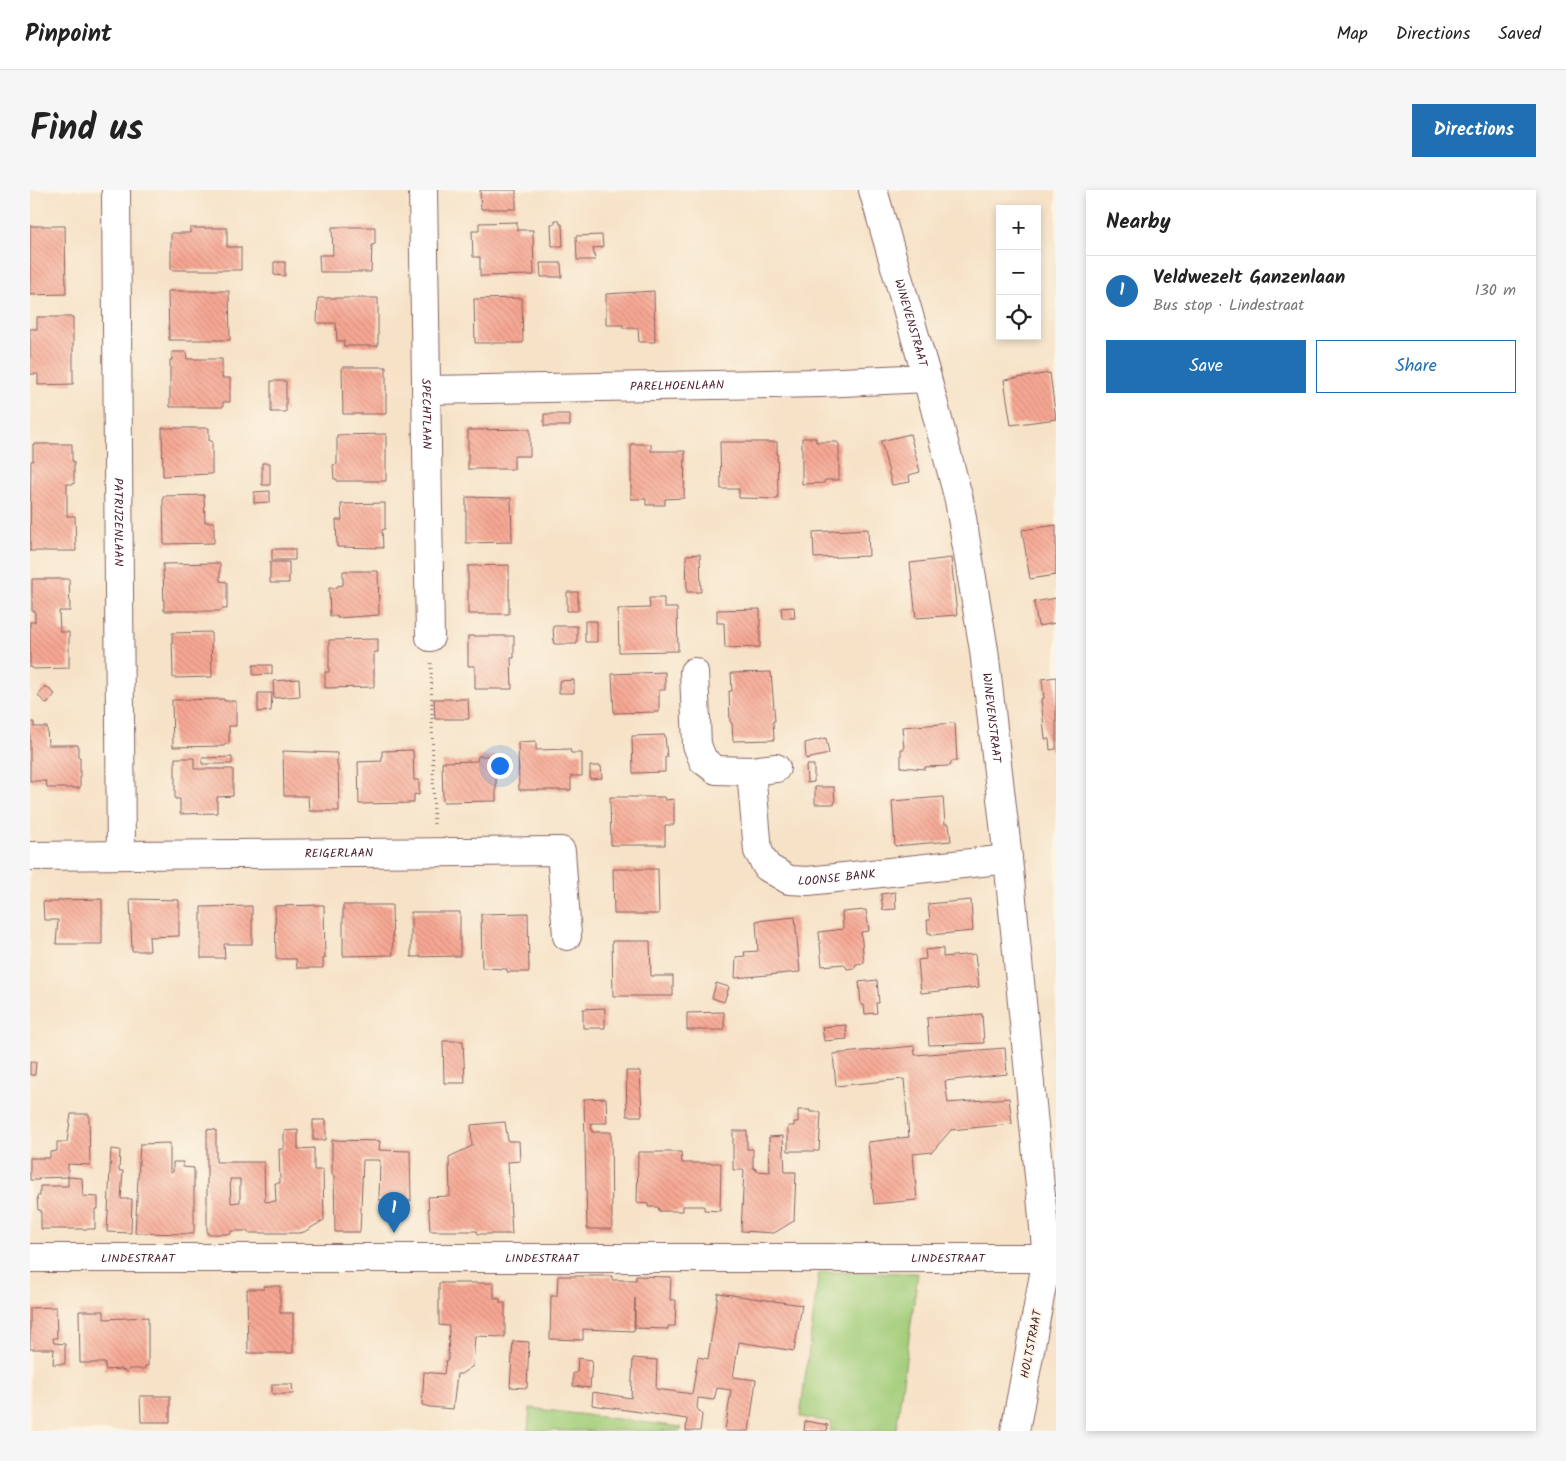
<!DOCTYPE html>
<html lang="en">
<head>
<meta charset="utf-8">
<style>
	body { margin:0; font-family:Kalam,sans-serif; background:#f6f6f6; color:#222 }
	.controls { position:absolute; right:15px; top:15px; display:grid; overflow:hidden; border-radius:0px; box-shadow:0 2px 8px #0003 }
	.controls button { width:45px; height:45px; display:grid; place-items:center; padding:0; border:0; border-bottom:1px solid #e0e0e0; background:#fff; color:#222; font:25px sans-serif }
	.you { position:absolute; left:469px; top:575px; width:18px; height:18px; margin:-12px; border:4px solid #fff; border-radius:50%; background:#1a73e8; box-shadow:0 0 0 8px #1a73e833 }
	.badge { display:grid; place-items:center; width:32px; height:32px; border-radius:50%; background:#1f6fb2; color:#fff; font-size:16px; font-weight:700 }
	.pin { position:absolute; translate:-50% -41px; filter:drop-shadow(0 1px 2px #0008) }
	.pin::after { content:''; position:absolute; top:26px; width:18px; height:15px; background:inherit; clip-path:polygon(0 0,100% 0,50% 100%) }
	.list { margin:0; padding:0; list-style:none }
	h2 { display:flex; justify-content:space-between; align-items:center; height:65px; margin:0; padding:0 20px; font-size:21px }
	h2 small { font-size:16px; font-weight:400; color:#767676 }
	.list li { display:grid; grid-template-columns:32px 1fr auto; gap:15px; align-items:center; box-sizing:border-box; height:70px; padding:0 20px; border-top:1px solid #e0e0e0 }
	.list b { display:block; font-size:19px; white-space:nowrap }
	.list p { margin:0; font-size:16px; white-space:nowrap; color:#767676 }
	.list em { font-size:16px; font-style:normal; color:#767676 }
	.actions { display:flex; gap:10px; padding:15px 20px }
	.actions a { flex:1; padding:11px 0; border:1px solid #1f6fb2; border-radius:0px; text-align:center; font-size:18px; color:#1f6fb2 }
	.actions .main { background:#1f6fb2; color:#fff }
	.icon { flex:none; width:28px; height:28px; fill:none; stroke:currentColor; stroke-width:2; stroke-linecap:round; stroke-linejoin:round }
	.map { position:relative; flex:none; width:1026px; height:1241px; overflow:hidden; border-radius:0px }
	header { display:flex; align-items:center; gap:30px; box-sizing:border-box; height:70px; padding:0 25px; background:#fff; border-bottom:1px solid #e0e0e0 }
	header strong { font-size:24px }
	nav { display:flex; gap:28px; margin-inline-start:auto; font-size:18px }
	.intro { display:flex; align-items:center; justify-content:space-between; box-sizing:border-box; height:120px; padding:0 30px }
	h1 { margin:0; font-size:35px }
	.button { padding:12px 22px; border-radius:0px; background:#1f6fb2; color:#fff; font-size:18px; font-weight:700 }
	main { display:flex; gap:30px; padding:0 30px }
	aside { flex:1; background:#fff; border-radius:0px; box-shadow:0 2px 8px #0003 }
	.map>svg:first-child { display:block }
</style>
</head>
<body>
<header>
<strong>Pinpoint</strong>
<nav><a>Map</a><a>Directions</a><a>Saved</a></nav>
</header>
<div class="intro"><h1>Find us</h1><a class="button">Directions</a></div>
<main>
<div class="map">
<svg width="1026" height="1241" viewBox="0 0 1026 1241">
	<defs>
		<pattern id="building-back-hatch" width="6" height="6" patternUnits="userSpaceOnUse" patternTransform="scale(1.25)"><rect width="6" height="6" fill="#f6a793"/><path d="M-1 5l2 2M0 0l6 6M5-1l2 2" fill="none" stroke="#d48f7f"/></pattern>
	</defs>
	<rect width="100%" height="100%" fill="#fcf5e5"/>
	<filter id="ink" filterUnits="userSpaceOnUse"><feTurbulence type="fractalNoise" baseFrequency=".02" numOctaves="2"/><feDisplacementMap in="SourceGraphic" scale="10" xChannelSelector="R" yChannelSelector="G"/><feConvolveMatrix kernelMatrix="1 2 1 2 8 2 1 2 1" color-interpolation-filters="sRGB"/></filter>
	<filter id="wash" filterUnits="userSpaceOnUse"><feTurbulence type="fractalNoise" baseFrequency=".0096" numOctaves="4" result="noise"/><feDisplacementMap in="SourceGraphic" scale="20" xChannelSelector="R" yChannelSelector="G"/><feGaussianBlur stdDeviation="1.12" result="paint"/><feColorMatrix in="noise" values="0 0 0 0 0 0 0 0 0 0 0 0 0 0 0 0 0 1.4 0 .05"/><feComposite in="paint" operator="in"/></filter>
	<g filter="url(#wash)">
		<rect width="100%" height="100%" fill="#f6e2c7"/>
		<!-- green -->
		<path fill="#a3cd7a" stroke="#767652" d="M789 1082 888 1083 866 1241H800L802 1232 770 1227Z
			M500 1218 651 1237V1241H498Z"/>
		<g id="blocks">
			<!-- building -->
			<path fill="url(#building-back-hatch)" fill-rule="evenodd" d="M450 0H486V19H451Z
				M525 30H529L530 34H532L533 56H522L521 34H525Z
				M487 32V40H503L504 85 450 86V67H443L442 41H449V33Z
				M0 36H35L36 104 0 105Z
				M302 37H345V54L342 55 341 82H290L289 65H303Z
				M160 38H197V57H211V80H141V43H160Z
				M572 45 573 57 563 58 565 70H547L546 46Z
				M244 72H255V86L244 85Z
				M510 73H531L532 87H511Z
				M138 101H199L200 150H139Z
				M624 101 625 152H609L608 138H593V135H576V104Z
				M288 108H348V156H314V151H307L306 133H287Z
				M492 108 493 153H445L444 109Z
				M7 127H43V194L8 195V184H0V139H7Z
				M142 162H156L157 169H192V188H200V212H193V217H140V170H142Z
				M312 177H356V224H313Z
				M1020 183 1026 229 981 235 974 190Z
				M241 191H256V222H241Z
				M514 224H540V236H514Z
				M132 238H179V251H182V284L133 286Z
				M500 239V266H484V279H438V240Z
				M356 244V291H307V289H304L303 275 307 274V245Z
				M880 244 890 282 879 285 880 292 862 295 851 251Z
				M772 248H786V252H807L809 254V290H795L794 293 772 294Z
				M690 252H747L748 309 709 308V299H691Z
				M3 254H42V271H44V294H37V326H45L46 361H0L1 271H3Z
				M601 254H621V261H655L654 308 635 309V315H616V309H601Z
				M232 273H240V295H232Z
				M240 301V312L224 313V302Z
				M174 305 175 332H184V353L134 354 133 306Z
				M436 307 481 308 482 352 436 353Z
				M355 313V339L352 340 353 358 307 357 306 330H312L311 314Z
				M1026 335V385L1000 389 992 340Z
				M838 339 839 366 784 368 783 342Z
				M242 359H265V370H242Z
				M670 364 671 402H657L656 365Z
				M921 368 927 425 886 428 880 373Z
				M240 372H259V393H240Z
				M190 373V391L197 392V419H192L191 421H134L133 374Z
				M479 375V424H438V376Z
				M313 381H348L349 425 307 428V426H300L299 398H307V396L313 395Z
				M2 389H39L40 421H29L30 442H39V478L3 479 2 477H0V432H5V421H2Z
				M537 402H548V421H537Z
				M619 408H634V418H647L648 461 589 462 588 419 620 418Z
				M1026 408V433L1008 436 1004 412Z
				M764 417 765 428H752L751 418Z
				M730 419V457L695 458 694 433H687V420Z
				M555 431H567V452H555Z
				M523 436H547V454H524Z
				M181 442 182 487 143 488 142 443Z
				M438 446H484V468H481L482 499H445V476H438Z
				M348 449V462H344V497L295 498V482H299V450Z
				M223 475H242V484L223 485Z
				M635 482V500H629V522L584 523 582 484Z
				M741 482 745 531H743L744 550 703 551 702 533 700 532 699 501H702L701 483Z
				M1026 487V559L1020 560 1019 549H1015L1011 509 1014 508 1012 489Z
				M269 489 270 506 244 508 243 491Z
				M544 490V503H529V491Z
				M15 496 25 504 17 514 8 506Z
				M228 503H242L241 521 228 522Z
				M194 509V511H206V536H199V554H195L194 556 143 557 142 510Z
				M404 509H438L439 529H405Z
				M0 532H4V537H17L18 555H48V568L50 567V598H17L16 591H0Z
				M925 533 927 571H922L920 576 895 577V579L871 577V559H874L872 537Z
				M635 545 637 567H635V582L603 583 602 546Z
				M796 548 799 564 776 569 775 553Z
				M506 551V560L540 559 541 563H552V586H541V600H489L488 552Z
				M383 560 384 590H389V605L384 604V613L329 614 328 572 352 571V561Z
				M253 561 307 563V576H308L309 621H279L278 606H254Z
				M448 566H466V611L413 612 412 572 447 571Z
				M202 567V574H172V568Z
				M145 568H164V579H203V606L187 607V623L150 624V609H145Z
				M776 575H784V592L777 593Z
				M560 576H571L572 588 560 589Z
				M785 597H804L805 614H785Z
				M580 607H634L635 610 644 609V635H635V655H581Z
				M913 607 915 634H919L921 651 865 656 862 611Z
				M583 679H628L629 724H584Z
				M865 702 866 719 853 720 851 704Z
				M72 709V754H26L28 730H14L13 712H28V710Z
				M100 709 149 710V746L119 747 120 761H102Z
				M941 710 943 741 901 745V743H898L897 730H900L898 714Z
				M294 715 295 768 293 769V778H267L266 769H246L245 716Z
				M313 715H362L363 765 313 766Z
				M222 716V754H194L195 768H171V717Z
				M836 720 839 741 831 742 834 773 826 774 825 778 817 779 814 774 792 776 789 742 813 739 812 722Z
				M381 722H430V766L381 767Z
				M498 723 499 782H477V779L452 778 451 724Z
				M765 727 770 782 705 788 706 767 715 766 714 762 728 761 726 731Z
				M582 751H620L621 786H643V806H583Z
				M913 758V767L945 764 949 797 891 803 888 770 896 769 895 760Z
				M847 790 849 813H846L847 823 835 824 834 815H831L829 792Z
				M686 793 699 797 694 812 682 808Z
				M575 818V838H553V819Z
				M694 822V840H657V823Z
				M952 824 954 853 899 855 897 828Z
				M816 835 817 849 794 851 792 837Z
				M413 851H433L435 893H414Z
				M884 856 885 865 975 858 977 884 915 891 918 913 979 908 982 934 921 940 902 962 883 964 887 1010 844 1014 838 952 879 947 874 889 806 896 803 864Z
				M0 872H6L5 885H0Z
				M596 881H610L612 926H597Z
				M576 908 577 933H561L562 942H581L582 1039H557L554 909Z
				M768 920H780V922H791L789 961H758V936H764V932H768Z
				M41 924H59L60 975 38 974V987L9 988V990H0V968H20V962L27 961V952H37Z
				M283 930H296V950H283Z
				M475 932 478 951H489L490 971 478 972 482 1044H448L447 1041H400L398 1007 420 1006 419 967 442 956 441 935Z
				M177 939 186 940V972H234L235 1012 246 1011 245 993H250L249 959H254V941L268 940V959L284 958V980H293L294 1030 274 1042 269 1043H218V1041H201V1044H177ZM200 989H210V1012L201 1013Z
				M703 941H717V959H723V978L726 979V981L740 982 739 947 753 946 755 982H766L764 1031 744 1043 711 1041 714 980H703Z
				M302 950 350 951 349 960 380 961 381 1011 349 1010 350 970H333L330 1042H305L304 986 302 985Z
				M140 953V982H143V972H153V977L164 978V1044L105 1043 110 954Z
				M81 959 90 960 89 981H93L91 1009H102L101 1043 77 1042Z
				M608 962H651L652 973H691L690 1021 674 1020V1016H653V1021H629L628 1017H618V1014L607 1013Z
				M38 987 52 988 53 1006 68 1007V1019H65V1039H11V1020H8L7 1006H10V996H38Z
				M528 1086H582V1090H606V1086L641 1087 640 1110H646L645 1136H638V1139L605 1138V1108L604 1141 553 1139V1150L520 1149 521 1106H527Z
				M409 1093H464V1108L470 1109V1113H475V1147L445 1146 443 1176 431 1184H427L423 1219 400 1217 392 1215 394 1182 414 1184 416 1170H418L419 1136 409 1135Z
				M234 1096H250V1123H263V1163H218L217 1099H234Z
				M688 1103 772 1115 764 1161 709 1152 703 1187 726 1190 719 1241H695L701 1200 687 1198 684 1210 668 1208 667 1218 672 1225 670 1241H656L657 1229 562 1215 563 1202 601 1208 603 1168 627 1170 626 1199 662 1204 668 1167 678 1169Z
				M26 1117 27 1148H23L24 1153 35 1154V1174H23L24 1159H0V1118Z
				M49 1121H74V1129L118 1127V1176H115V1179H99L97 1182 90 1179 75 1180V1173H50Z
				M483 1151 499 1152 497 1198 480 1197Z
				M548 1168 562 1170 560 1198 543 1196V1183H547Z
				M242 1194H262L263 1204H242Z
				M110 1206H140V1232H111Z
				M775 1231 798 1235 797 1241H774Z"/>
		</g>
	</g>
	<g filter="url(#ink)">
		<use href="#blocks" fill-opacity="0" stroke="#866362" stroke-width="1"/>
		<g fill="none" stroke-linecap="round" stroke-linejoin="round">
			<!-- minor casing -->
			<g stroke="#866362" stroke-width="30">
				<g id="minor">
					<path id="s1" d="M86 0 91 665"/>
					<path id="s2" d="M393 0 400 447"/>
					<path id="s3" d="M843 0 897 188 929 310 954 460 978 669 1017 1068 985 1241"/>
					<path id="s4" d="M397 200 791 193 897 188"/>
					<path d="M664 482 667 555 673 570 686 580 721 581 746 578"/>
					<path id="s5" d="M721 581 728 661 737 677 759 690 778 691 978 669"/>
					<path id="s6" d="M0 666 531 661 537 746"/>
					<path id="s7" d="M0 1068H1026"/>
				</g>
			</g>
			<!-- path -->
			<path stroke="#866362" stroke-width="3" stroke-dasharray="1 4" stroke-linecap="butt" d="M401 473 404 636"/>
			<!-- minor -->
			<use href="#minor" stroke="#fff" stroke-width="28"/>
		</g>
	</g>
	<g text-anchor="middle" stroke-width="4" stroke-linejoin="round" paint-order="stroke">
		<!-- street labels -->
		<g font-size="12" fill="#4a1f2b" stroke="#fcf5e5">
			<text dy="4" stroke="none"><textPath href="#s3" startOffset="138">WINEVENSTRAAT</textPath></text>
			<text dy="4" stroke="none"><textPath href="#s4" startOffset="250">PARELHOENLAAN</textPath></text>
			<text dy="4" stroke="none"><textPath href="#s2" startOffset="224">SPECHTLAAN</textPath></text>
			<text dy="4" stroke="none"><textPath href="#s1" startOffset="332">PATRIJZENLAAN</textPath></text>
			<text dy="4" stroke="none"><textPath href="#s3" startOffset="542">WINEVENSTRAAT</textPath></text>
			<text dy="4" stroke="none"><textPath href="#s6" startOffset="309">REIGERLAAN</textPath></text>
			<text dy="4" stroke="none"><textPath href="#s5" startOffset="172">LOONSE BANK</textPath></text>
			<text dy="4" stroke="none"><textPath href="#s7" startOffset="108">LINDESTRAAT</textPath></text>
			<text dy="4" stroke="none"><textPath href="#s7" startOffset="512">LINDESTRAAT</textPath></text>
			<text dy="4" stroke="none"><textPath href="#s7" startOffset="918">LINDESTRAAT</textPath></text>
			<text transform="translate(1001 1154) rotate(-79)" y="4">HOLTSTRAAT</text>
		</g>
	</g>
</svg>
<div class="controls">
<button>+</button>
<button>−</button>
<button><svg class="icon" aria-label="locate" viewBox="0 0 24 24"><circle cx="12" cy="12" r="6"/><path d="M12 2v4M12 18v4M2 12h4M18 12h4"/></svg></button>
</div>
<div class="you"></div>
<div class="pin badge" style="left:364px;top:1043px">1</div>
</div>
<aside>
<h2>Nearby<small></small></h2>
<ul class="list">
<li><span class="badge">1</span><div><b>Veldwezelt Ganzenlaan</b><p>Bus stop · Lindestraat</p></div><em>130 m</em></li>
</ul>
<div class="actions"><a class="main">Save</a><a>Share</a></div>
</aside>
</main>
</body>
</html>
